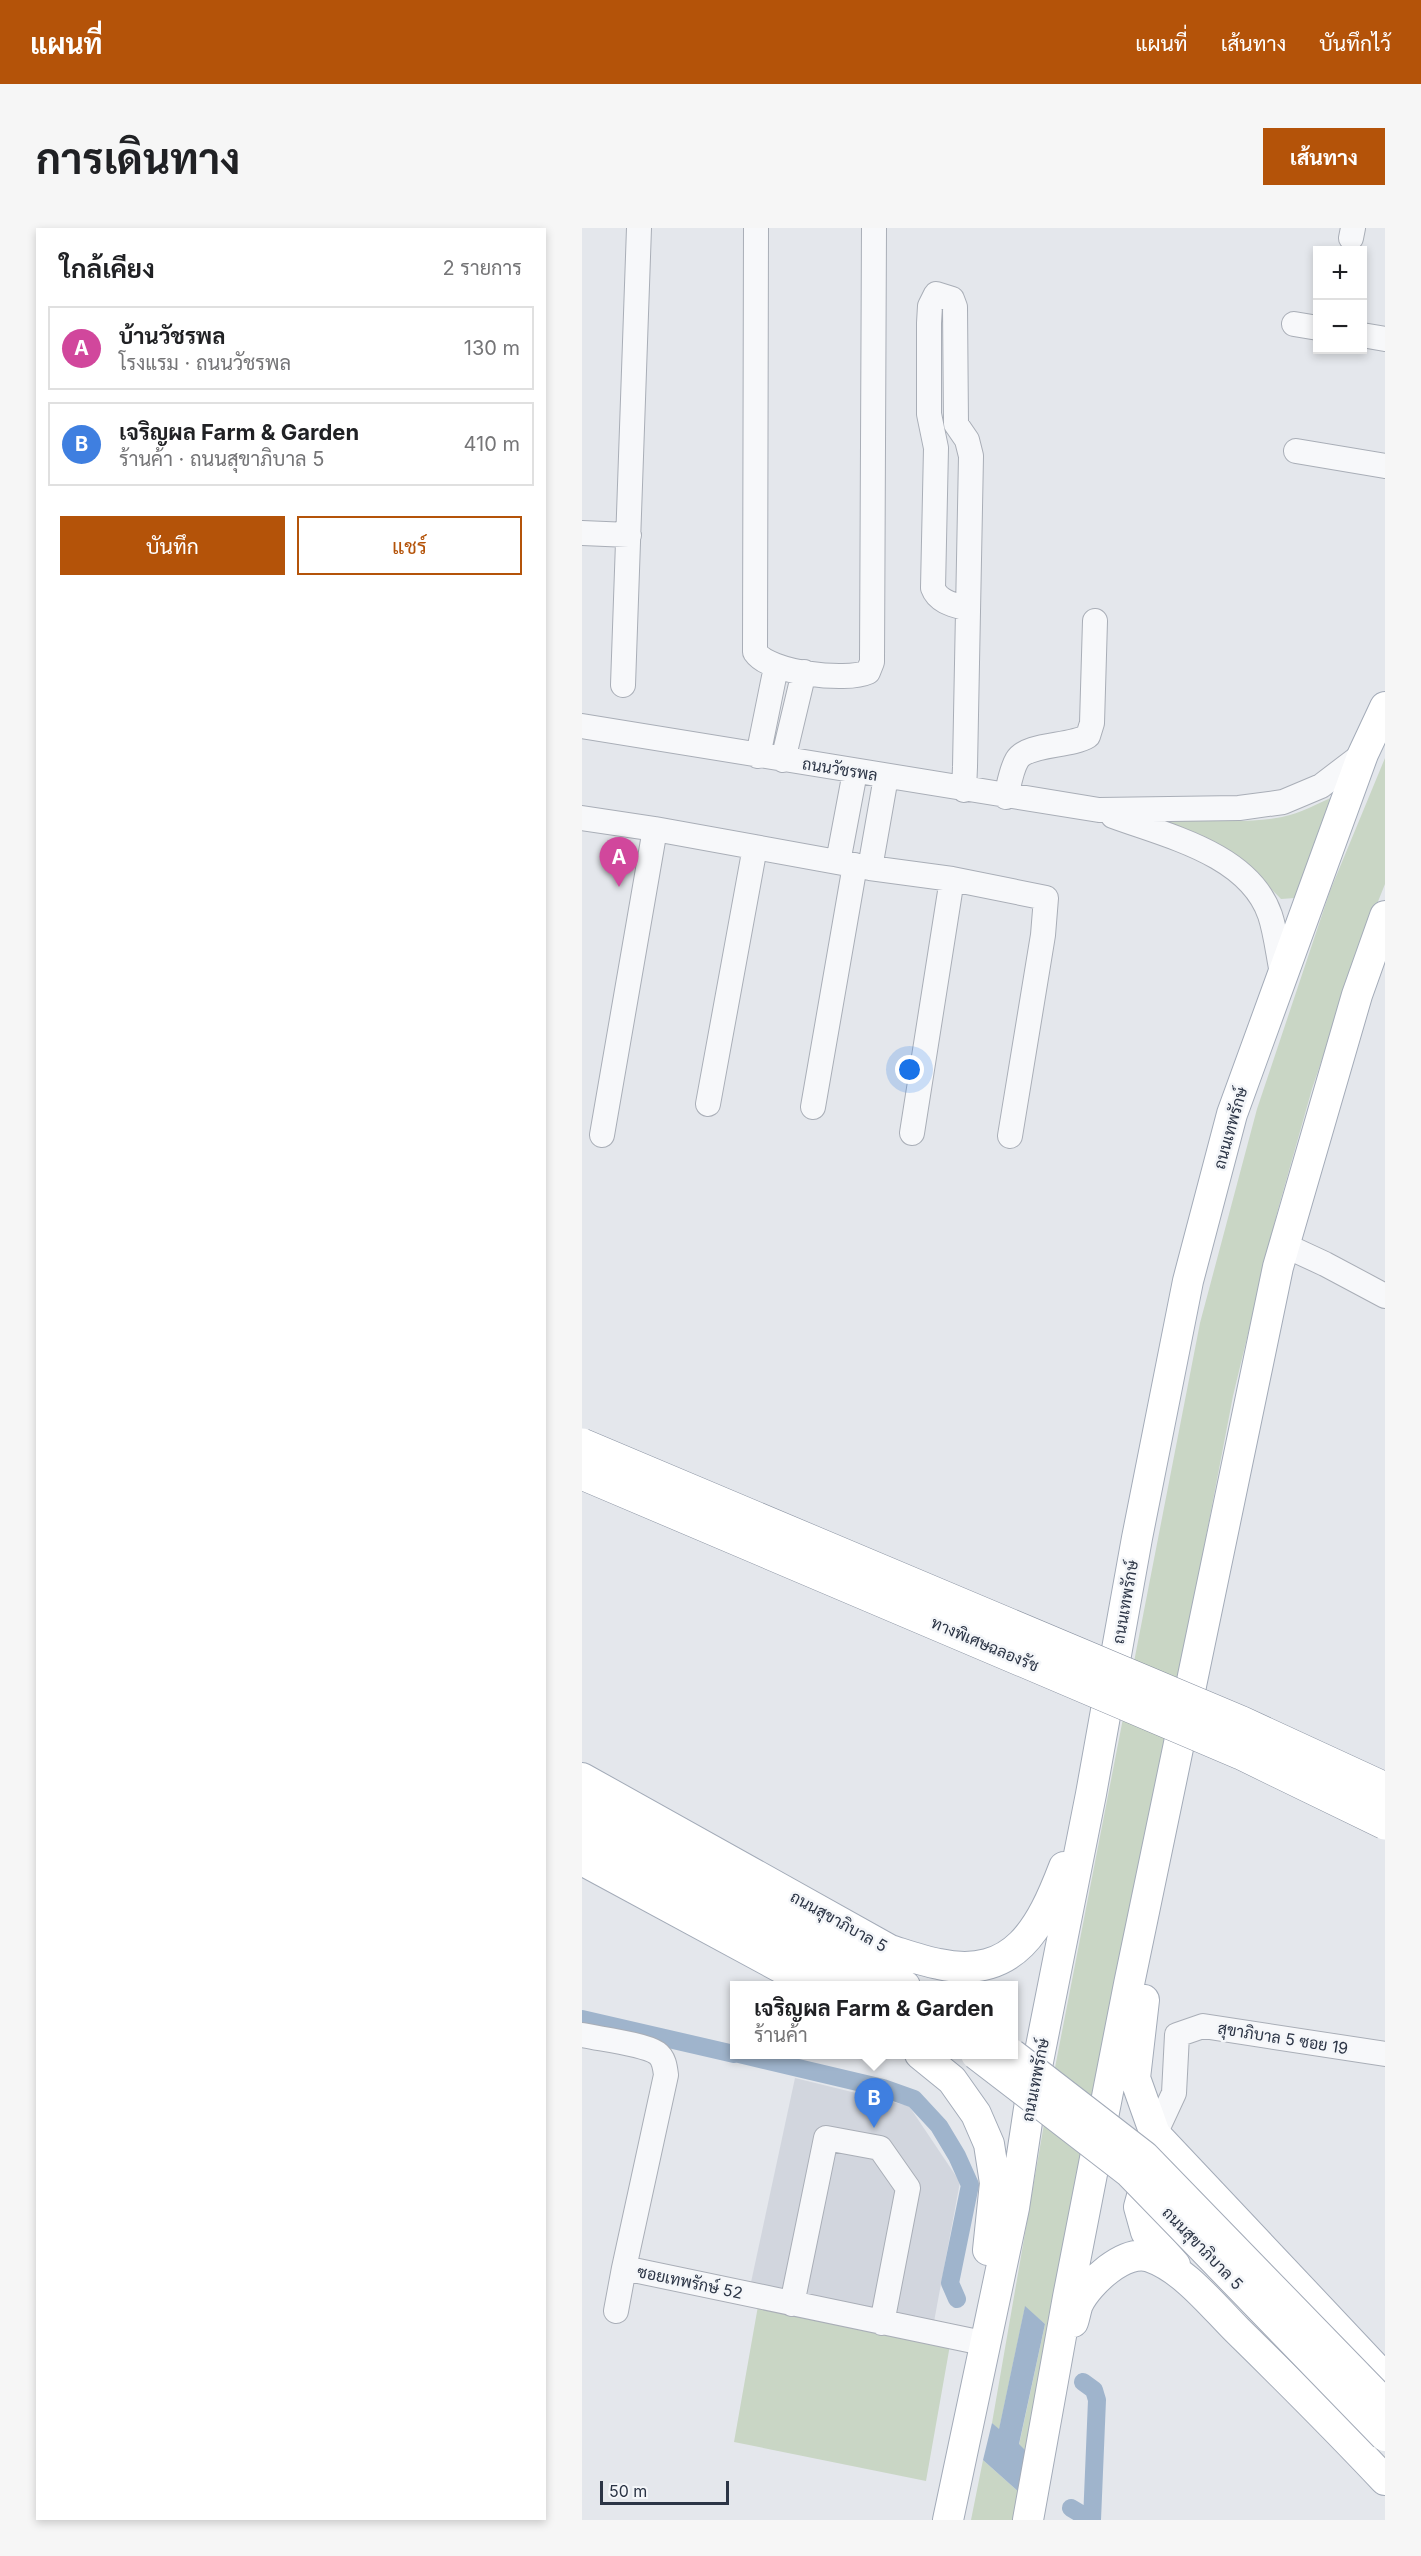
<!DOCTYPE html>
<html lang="th">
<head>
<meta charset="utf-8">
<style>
	body { margin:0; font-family:Inter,Sarabun,sans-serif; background:#f6f6f6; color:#202124 }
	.controls { position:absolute; right:18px; top:18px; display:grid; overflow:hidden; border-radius:0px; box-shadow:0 3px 9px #0003 }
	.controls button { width:54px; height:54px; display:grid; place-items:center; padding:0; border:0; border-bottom:2px solid #e0e0e0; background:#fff; color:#202124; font:30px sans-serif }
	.scale { position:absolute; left:18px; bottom:15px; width:129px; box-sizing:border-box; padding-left:6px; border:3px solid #2b3445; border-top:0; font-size:16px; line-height:21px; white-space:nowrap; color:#2b3445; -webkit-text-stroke:4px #f4f6f9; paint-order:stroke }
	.you { position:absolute; left:328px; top:842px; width:21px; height:21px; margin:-15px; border:4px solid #fff; border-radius:50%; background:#1a73e8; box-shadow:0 0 0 9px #1a73e833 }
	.badge { display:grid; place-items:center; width:39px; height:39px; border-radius:50%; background:#b45309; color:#fff; font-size:20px; font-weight:700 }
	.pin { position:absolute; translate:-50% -50px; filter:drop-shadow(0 2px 3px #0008) }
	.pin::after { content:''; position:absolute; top:32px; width:21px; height:18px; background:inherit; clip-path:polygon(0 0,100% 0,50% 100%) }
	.popup { position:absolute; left:148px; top:1753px; width:288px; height:78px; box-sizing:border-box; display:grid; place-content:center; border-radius:0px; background:#fff; filter:drop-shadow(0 2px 4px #0005); font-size:20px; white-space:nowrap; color:#757577 }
	.popup b { font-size:22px; color:#202124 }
	.popup::after { content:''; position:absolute; left:50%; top:100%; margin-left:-12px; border:12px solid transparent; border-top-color:#fff }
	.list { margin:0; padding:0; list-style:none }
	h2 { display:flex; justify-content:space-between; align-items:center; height:78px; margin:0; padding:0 24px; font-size:26px }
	h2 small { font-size:20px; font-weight:400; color:#757577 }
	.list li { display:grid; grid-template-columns:39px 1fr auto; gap:18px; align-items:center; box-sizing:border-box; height:84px; margin:0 12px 12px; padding:0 12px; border:2px solid #e0e0e0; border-radius:0px }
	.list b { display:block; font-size:22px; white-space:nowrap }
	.list p { margin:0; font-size:20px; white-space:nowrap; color:#757577 }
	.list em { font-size:20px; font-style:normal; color:#757577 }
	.actions { display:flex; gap:12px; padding:18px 24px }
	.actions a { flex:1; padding:14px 0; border:2px solid #b45309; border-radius:0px; text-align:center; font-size:21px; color:#b45309 }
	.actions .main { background:#b45309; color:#fff }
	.map { position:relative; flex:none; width:803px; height:2292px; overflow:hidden; border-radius:0px }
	header { display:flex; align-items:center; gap:36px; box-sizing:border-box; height:84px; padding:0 30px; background:#b45309; color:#fff }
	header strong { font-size:28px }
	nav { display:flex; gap:33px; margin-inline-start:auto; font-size:21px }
	.intro { display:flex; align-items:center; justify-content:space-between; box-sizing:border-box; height:144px; padding:0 36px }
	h1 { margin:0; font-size:42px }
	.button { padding:15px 27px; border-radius:0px; background:#b45309; color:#fff; font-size:21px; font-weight:700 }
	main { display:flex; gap:36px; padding:0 36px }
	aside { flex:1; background:#fff; border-radius:0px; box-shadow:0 3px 9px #0003 }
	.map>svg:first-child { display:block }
</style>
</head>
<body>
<header>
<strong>แผนที่</strong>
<nav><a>แผนที่</a><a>เส้นทาง</a><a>บันทึกไว้</a></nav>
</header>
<div class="intro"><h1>การเดินทาง</h1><a class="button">เส้นทาง</a></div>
<main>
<aside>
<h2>ใกล้เคียง<small>2 รายการ</small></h2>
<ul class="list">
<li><span class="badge" style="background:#d1479c">A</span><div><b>บ้านวัชรพล</b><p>โรงแรม · ถนนวัชรพล</p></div><em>130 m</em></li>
<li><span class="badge" style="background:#3f7fe0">B</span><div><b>เจริญผล Farm &amp; Garden</b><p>ร้านค้า · ถนนสุขาภิบาล 5</p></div><em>410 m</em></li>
</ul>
<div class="actions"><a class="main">บันทึก</a><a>แชร์</a></div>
</aside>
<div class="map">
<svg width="803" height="2292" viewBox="0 0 803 2292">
	<rect width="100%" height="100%" fill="#e4e7ec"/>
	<!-- built -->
	<path fill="#d2d6de" d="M213 1850 327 1878 378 1954 351 2099 168 2059Z"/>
	<!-- green -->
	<path fill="#c9d6c5" d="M803 530V656L777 721 730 861 695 985 651 1168 448 2227 437 2217 463 2096 443 2079 417 2202 410 2195 462 1896 618 1095 675 881 748 663Z
		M753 568 713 670 699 671 660 631 643 620 584 594 591 591C626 592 664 596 700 589 719 585 735 576 753 568Z
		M176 2078 368 2117 344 2253 152 2214Z
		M401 2232 439 2266 434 2292H389Z"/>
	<!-- water -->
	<path fill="#9fb4cc" d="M443 2078 463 2096 437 2216 448 2227 439 2266 401 2232 410 2195 417 2201Z"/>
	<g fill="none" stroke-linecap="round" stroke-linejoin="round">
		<!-- canal -->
		<path stroke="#9fb4cc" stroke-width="18" d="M0 1791 152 1826
			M157 1826 301 1860 332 1871 357 1898 375 1928 388 1957 368 2055 375 2071
			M501 2154 512 2162 515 2172 510 2292
			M489 2280 509 2292"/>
		<!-- minor casing -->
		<g stroke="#a9aeb7" stroke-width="26">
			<path id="minor" d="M174 0 173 424C187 445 264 454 286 444L290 434 292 0
				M769 10 771 0
				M712 96 736 100
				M780 107 803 111
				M714 223 803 238
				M0 305 47 307
				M41 457 57 0
				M0 498 517 582 657 580 701 574 739 558 781 526
				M176 528 194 439
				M201 532 222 444
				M382 562 383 539 389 228 385 212 374 196 373 79 370 71 354 66 348 78 347 95V186L354 220 351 360C356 374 372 377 386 381
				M424 569C427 557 429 542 435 532 445 515 488 519 506 508L510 495 513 393
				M531 588C585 608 667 626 688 687 694 705 696 726 700 745
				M0 590 73 601 288 640 370 651 464 670 461 707 428 908
				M256 634 273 544
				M288 640 304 549
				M126 876 173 619
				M231 879 273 637
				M330 905 370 651
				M20 907 73 601
				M702 1017 743 1036 803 1068
				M0 1807C18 1811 62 1816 75 1825 82 1830 83 1839 84 1847L42 2040 396 2114
				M573 1906 592 1865 595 1807 621 1798 803 1826
				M210 2076 244 1910 298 1920 326 1960 300 2095
				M34 2083 42 2040"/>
		</g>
		<!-- major casing -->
		<g stroke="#a3abb8" stroke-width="32">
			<path id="major" d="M0 1550 308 1722C324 1727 341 1733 357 1736 433 1752 459 1699 482 1639
				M0 1580 247 1713 323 1758
				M0 1604 235 1730 281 1758
				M0 1632 233 1758
				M562 1772 553 1850 573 1906 803 2150
				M338 1826 370 1852 394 1886 407 1916 413 1955 406 2022
				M574 1944 565 1950 557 1979 564 2004 593 2037
				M491 2094C493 2088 494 2081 496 2076 506 2055 543 2020 568 2029 602 2041 630 2077 655 2102 705 2151 755 2201 803 2252
				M366 2292 432 1980 448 1874 509 1566 555 1310 606 1053 650 886 781 526 803 479
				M446 2292 486 2069 547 1756 696 1039 775 767 803 688"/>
		</g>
		<!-- minor -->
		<use href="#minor" stroke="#f7f8fa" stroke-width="24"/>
		<!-- major -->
		<use href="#major" stroke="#fff" stroke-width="30"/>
		<!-- major-bridge casing -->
		<g stroke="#a3abb8" stroke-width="32" stroke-linecap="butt">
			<path id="major-bridge" d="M394 1826 547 1944 803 2208
				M430 1826 562 1928 803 2176"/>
		</g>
		<!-- highway-bridge casing -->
		<g stroke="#8b94a3" stroke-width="34" stroke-linecap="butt">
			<path id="highway-bridge" d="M0 1217 660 1495 803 1561
				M0 1245 659 1525 803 1595"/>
		</g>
		<!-- major-bridge -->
		<use href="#major-bridge" stroke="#fff" stroke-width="30"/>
		<!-- highway-bridge -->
		<use href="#highway-bridge" stroke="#fff" stroke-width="33"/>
	</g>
	<g text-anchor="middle" stroke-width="5" stroke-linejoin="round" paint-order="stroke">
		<!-- street labels -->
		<g font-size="16" fill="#2b3445" stroke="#f4f6f9">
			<text transform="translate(258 541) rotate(9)" y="6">ถนนวัชรพล</text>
			<text transform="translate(648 900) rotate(-74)" y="6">ถนนเทพรักษ์</text>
			<text transform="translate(543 1374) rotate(-80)" y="6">ถนนเทพรักษ์</text>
			<text transform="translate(403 1416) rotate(23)" y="6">ทางพิเศษฉลองรัช</text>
			<text transform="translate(257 1693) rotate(29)" y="6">ถนนสุขาภิบาล 5</text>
			<text transform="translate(701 1810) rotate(9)" y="6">สุขาภิบาล 5 ซอย 19</text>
			<text transform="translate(453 1852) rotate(-79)" y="6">ถนนเทพรักษ์</text>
			<text transform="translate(621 2020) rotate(46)" y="6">ถนนสุขาภิบาล 5</text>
			<text transform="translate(108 2054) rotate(12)" y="6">ซอยเทพรักษ์ 52</text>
		</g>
	</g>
</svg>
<div class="controls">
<button>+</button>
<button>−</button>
</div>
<div class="scale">50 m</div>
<div class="you"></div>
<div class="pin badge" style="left:37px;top:659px;background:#d1479c">A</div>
<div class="pin badge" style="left:292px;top:1900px;background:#3f7fe0">B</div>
<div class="popup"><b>เจริญผล Farm &amp; Garden</b>ร้านค้า</div>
</div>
</main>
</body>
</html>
